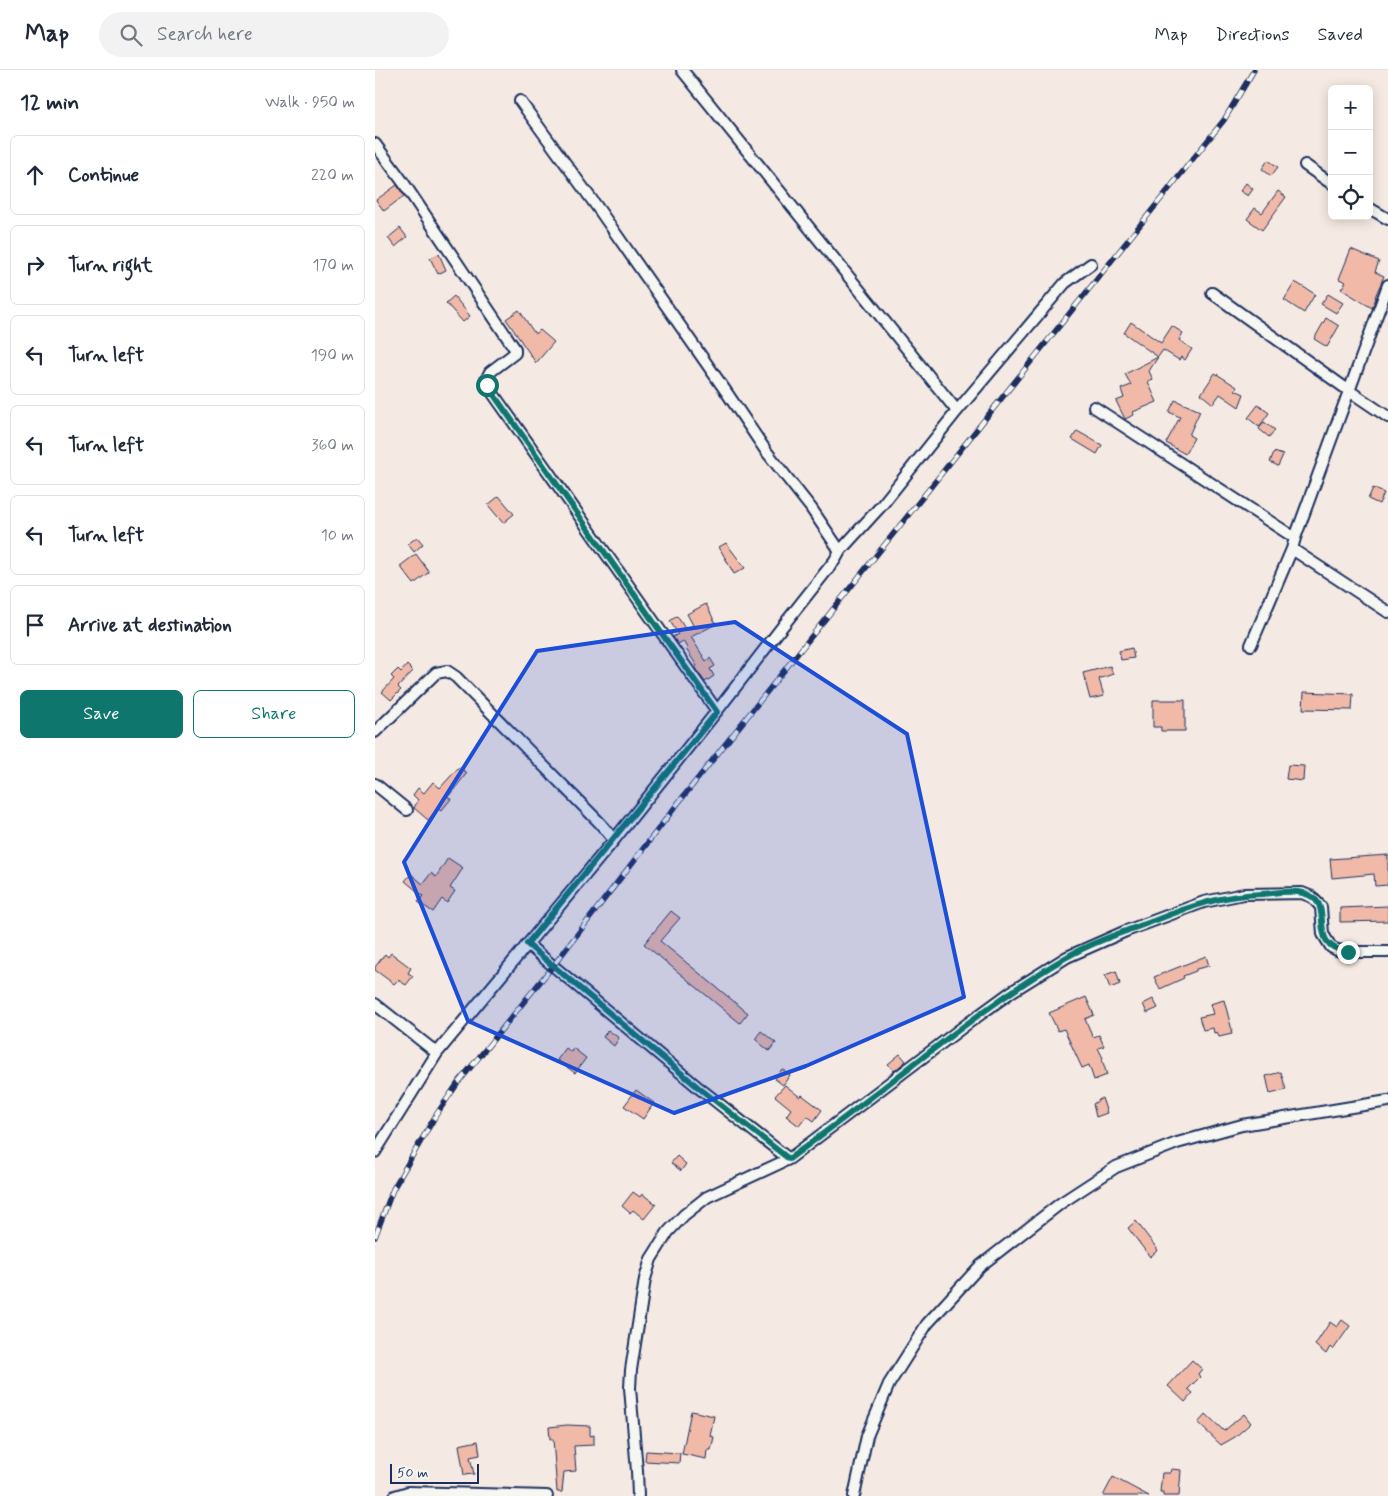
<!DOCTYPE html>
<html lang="en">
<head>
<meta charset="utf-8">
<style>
	body { margin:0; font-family:Mynerve,sans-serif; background:#f2f2f3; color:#1f2937 }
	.controls { position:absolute; right:15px; top:15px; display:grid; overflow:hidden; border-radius:8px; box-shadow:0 2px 12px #0003 }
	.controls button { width:45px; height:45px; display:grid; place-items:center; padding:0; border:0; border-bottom:1px solid #e0e1e3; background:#fff; color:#1f2937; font:25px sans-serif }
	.scale { position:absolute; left:15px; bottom:12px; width:89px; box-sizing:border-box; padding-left:5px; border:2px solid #1b2f5e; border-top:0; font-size:14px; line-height:18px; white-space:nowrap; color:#1b2f5e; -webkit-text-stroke:4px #f6f6f2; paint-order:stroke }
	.stop { position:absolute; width:15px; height:15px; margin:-11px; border:4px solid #0f766e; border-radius:50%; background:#fff }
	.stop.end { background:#0f766e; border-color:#fff; box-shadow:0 1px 5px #0008 }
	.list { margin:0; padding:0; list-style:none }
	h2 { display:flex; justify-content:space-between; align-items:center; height:65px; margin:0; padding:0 20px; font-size:21px }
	h2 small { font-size:16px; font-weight:400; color:#747a83 }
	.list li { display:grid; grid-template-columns:32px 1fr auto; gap:15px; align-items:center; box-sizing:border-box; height:80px; margin:0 10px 10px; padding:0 10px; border:1px solid #e0e1e3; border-radius:8px }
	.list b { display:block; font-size:19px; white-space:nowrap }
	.list em { font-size:16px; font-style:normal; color:#747a83 }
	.actions { display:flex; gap:10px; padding:15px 20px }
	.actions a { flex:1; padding:11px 0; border:1px solid #0f766e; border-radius:8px; text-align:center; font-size:18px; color:#0f766e }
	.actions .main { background:#0f766e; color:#fff }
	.icon { flex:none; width:28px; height:28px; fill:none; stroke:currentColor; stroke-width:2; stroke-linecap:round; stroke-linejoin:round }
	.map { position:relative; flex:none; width:1013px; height:1426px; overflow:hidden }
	header { display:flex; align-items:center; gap:30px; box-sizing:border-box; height:70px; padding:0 25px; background:#fff; border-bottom:1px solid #e0e1e3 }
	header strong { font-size:24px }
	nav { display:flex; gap:28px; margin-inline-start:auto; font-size:18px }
	.search { width:350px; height:45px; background:#f2f2f3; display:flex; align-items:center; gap:12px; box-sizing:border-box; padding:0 18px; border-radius:28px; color:#747a83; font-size:19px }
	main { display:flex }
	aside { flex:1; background:#fff }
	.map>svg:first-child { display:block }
</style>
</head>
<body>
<header>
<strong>Map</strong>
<div class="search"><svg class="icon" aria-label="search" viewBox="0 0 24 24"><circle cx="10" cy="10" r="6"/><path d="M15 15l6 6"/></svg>Search here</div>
<nav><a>Map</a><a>Directions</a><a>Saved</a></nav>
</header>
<main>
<aside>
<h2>12 min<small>Walk · 950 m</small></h2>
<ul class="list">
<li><svg class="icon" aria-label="ahead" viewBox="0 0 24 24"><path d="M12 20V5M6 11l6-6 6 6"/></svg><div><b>Continue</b></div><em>220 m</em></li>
<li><svg class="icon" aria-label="right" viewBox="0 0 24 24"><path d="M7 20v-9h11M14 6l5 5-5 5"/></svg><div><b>Turn right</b></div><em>170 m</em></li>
<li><svg class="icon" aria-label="left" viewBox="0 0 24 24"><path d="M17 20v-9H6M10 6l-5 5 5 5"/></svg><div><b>Turn left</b></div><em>190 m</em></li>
<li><svg class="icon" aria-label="left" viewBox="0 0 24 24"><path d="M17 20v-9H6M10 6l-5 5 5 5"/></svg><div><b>Turn left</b></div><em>360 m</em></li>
<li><svg class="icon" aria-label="left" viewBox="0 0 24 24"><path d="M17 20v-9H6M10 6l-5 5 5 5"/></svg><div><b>Turn left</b></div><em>10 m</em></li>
<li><svg class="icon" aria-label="arrive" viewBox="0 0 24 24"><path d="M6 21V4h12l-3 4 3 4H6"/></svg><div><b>Arrive at destination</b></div></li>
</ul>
<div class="actions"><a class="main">Save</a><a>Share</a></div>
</aside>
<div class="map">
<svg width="1013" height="1426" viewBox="0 0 1013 1426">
	<rect width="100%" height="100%" fill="#f5eae3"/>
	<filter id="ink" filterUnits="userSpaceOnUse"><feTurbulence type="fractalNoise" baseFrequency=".02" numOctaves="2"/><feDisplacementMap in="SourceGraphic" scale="10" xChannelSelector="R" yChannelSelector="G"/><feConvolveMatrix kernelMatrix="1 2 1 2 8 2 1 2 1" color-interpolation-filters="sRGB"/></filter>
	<g filter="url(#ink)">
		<!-- building -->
		<path fill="#f1b9a7" stroke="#1b2f5e" d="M893 90 903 97 896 106 887 99Z
			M871 113 878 119 873 126 865 121Z
			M22 115 29 126 9 141 1 130Z
			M903 121 911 127 887 160 872 149 880 138 887 143Z
			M25 158 32 167 20 177 13 168Z
			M976 179 1004 191 1000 202 1009 206 1000 227 1001 228 997 238 966 219 971 212 964 209Z
			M64 184 71 200 63 204 55 188Z
			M920 212 940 224 929 243 909 230Z
			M953 224 968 233 961 243 946 234Z
			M79 226 95 246 88 252 71 233Z
			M144 240 160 264 165 260 179 272 161 293 131 249Z
			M951 248 964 256 952 277 939 269Z
			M756 252 786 273 797 256 808 263 804 270 817 279 810 290 806 287 804 290 788 280 783 287 749 263Z
			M783 287 774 301 778 310 773 312 782 332 758 342 759 345 750 349 741 331 749 328 746 319 756 315 750 304Z
			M840 303 862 317 860 320 869 324 864 337 845 324 838 334 826 324Z
			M800 330 825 341 814 365 819 368 810 384 791 373 805 347 794 342Z
			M883 335 894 343 884 357 873 348Z
			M889 352 900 360 894 367 884 359Z
			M702 361 727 375 722 384 697 369Z
			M899 382 908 385 903 396 895 392Z
			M998 418 1009 423 1004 434 993 429Z
			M124 426 139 444 128 453 113 435Z
			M42 467 48 474 39 482 33 474Z
			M351 473 370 498 359 504 344 477Z
			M41 484 54 502 39 514 25 496Z
			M331 534 341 554 316 567 331 591 335 588 340 596 335 599 339 606 330 612 320 598 322 596 311 579 312 578 308 571 303 574 298 567 303 564 295 551 302 546 311 560 318 555 312 544Z
			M757 578 759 588 746 590 744 581Z
			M32 595 38 601 23 617 26 620 16 630 7 622 19 609 16 606 23 599 26 602Z
			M735 596 738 604 724 609 729 626 715 629 708 603Z
			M929 622 978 624 977 640 928 639Z
			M778 630H810V661H786V657H778Z
			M913 695 929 696 928 711 911 709Z
			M84 697 92 703 73 727 76 729 66 741 63 739 53 750 39 738 43 730 38 725 43 718 49 723 58 712 65 718Z
			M1013 785V815L1000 816 999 804 957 808 955 789Z
			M73 788 88 798 75 818 80 821 72 833 67 829 58 842 43 832 48 826 30 811 36 804 48 814 56 803 61 807Z
			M1013 836V851L965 852V838Z
			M296 841 305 848 285 871 373 943 365 953 269 874Z
			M16 883 36 898 33 903 38 906 31 915 23 910 19 914 0 900V897L10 884 13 887Z
			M831 886 834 896 821 899V901L808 906 809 908 785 919 779 907Z
			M741 901 745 914 735 918 730 905Z
			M711 927 719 945 710 949 718 967 724 965 729 976 723 978 728 988 727 989 732 1005 719 1010 714 995 707 998 689 959 683 961 674 943Z
			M778 929 783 938 772 943 768 934Z
			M849 930 857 960H856L857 964 844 967 842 962 839 963 838 958 828 960 824 947 838 944 835 934Z
			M233 960 244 968 239 976 228 967Z
			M386 961 401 973 394 981 380 969Z
			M191 978 196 982 198 978 211 988 200 1003 182 990Z
			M525 984 531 991 519 1001 513 994Z
			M407 999 415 1005 408 1015 400 1009Z
			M906 1002 911 1020 895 1024 891 1006Z
			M410 1015 425 1027 427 1025 447 1040 439 1051 432 1046 424 1056 411 1046 416 1039 400 1026Z
			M261 1020 279 1033 268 1049 249 1036Z
			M727 1028 732 1043 721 1047 718 1034Z
			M302 1086 311 1094 306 1101 296 1093Z
			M258 1122 265 1127 267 1124 281 1134 269 1149 258 1140 255 1143 247 1136Z
			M761 1151 783 1180 775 1187 753 1158Z
			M967 1250 975 1256 958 1280 955 1277 951 1284 940 1275 955 1252 962 1257Z
			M817 1290 827 1299 823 1304 825 1307 813 1319 818 1323 810 1332 793 1316Z
			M316 1341 339 1346 335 1366 339 1367 336 1380H332L331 1389 307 1384Z
			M831 1344 849 1361 869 1344 876 1353 860 1367 846 1375 823 1353Z
			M192 1355 215 1356V1366L219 1365V1375L199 1376 201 1401 189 1402 187 1422H182L178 1369H175L174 1357Z
			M103 1371 105 1385 95 1387 99 1404 89 1405 84 1375Z
			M271 1381 305 1383 304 1393 270 1391Z
			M796 1399 806 1400 804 1426H788V1422H785L787 1403H795Z
			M738 1407 774 1426H728Z"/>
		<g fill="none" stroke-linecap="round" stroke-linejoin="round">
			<!-- street casing -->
			<g stroke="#1b2f5e" stroke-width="14">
				<path id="street" d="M307 0 582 341
					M145 31 225 141 350 320 391 381 436 438 465 481
					M0 74 28 112 140 279V283L115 302 111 310 112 315 342 641
					M930 95 957 114
					M994 138 1013 149
					M837 223 973 320 1013 347
					M719 337 920 468
					M917 479 1013 542
					M876 575 917 479 920 468 1013 215
					M0 662 61 603 72 601 81 607 225 753 239 770
					M0 714 32 740
					M152 874 324 1018 414 1089
					M0 934 62 983
					M0 1082 62 983 235 775 342 641 407 557 460 490 465 481 507 435 582 341 690 213 716 194
					M20 1426 33 1422 172 1426
					M263 1426 262 1401 255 1318 256 1300 270 1209 276 1189 293 1162 309 1145 332 1127 414 1089 592 954 636 922 692 887 751 861 829 832 869 824 927 823 937 827 946 837 948 864 956 877 962 880 973 882H1013
					M479 1426 492 1366 514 1314 552 1254 605 1196 686 1133 741 1097 802 1073 867 1055 1013 1031"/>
			</g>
			<!-- street -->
			<use href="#street" stroke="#f6f6f2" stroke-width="10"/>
			<!-- rail casing -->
			<g stroke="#1b2f5e" stroke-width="5.5">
				<path id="rail" d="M0 1167 18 1119 61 1045 83 1013 178 896 304 732 849 50 879 0"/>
			</g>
			<!-- rail -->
			<use href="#rail" stroke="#f6f6f2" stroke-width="4" stroke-dasharray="11" stroke-linecap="butt"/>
		</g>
	</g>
	<g fill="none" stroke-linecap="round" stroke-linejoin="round" filter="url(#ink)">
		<!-- route -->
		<path stroke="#0f766e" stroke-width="6" d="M112 315 342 642 152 874 324 1018 414 1089C452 1061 489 1033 526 1004 579 963 632 922 690 888 717 872 751 861 781 850 816 836 848 825 887 824 899 823 916 820 928 823 965 832 927 875 973 882"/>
	</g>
	<!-- marked area -->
	<path fill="#1d4ed8" fill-opacity="0.2" stroke="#1d4ed8" stroke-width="4" stroke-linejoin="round" d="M360 552 532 664 589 927 431 996 299 1043 93 951 29 792 162 581Z"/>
</svg>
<div class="controls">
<button>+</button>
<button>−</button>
<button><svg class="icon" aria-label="locate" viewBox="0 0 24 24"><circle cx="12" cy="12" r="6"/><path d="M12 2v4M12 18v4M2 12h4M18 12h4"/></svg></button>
</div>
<div class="scale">50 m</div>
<div class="stop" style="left:112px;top:315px"></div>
<div class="stop end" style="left:973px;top:882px"></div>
</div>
</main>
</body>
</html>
